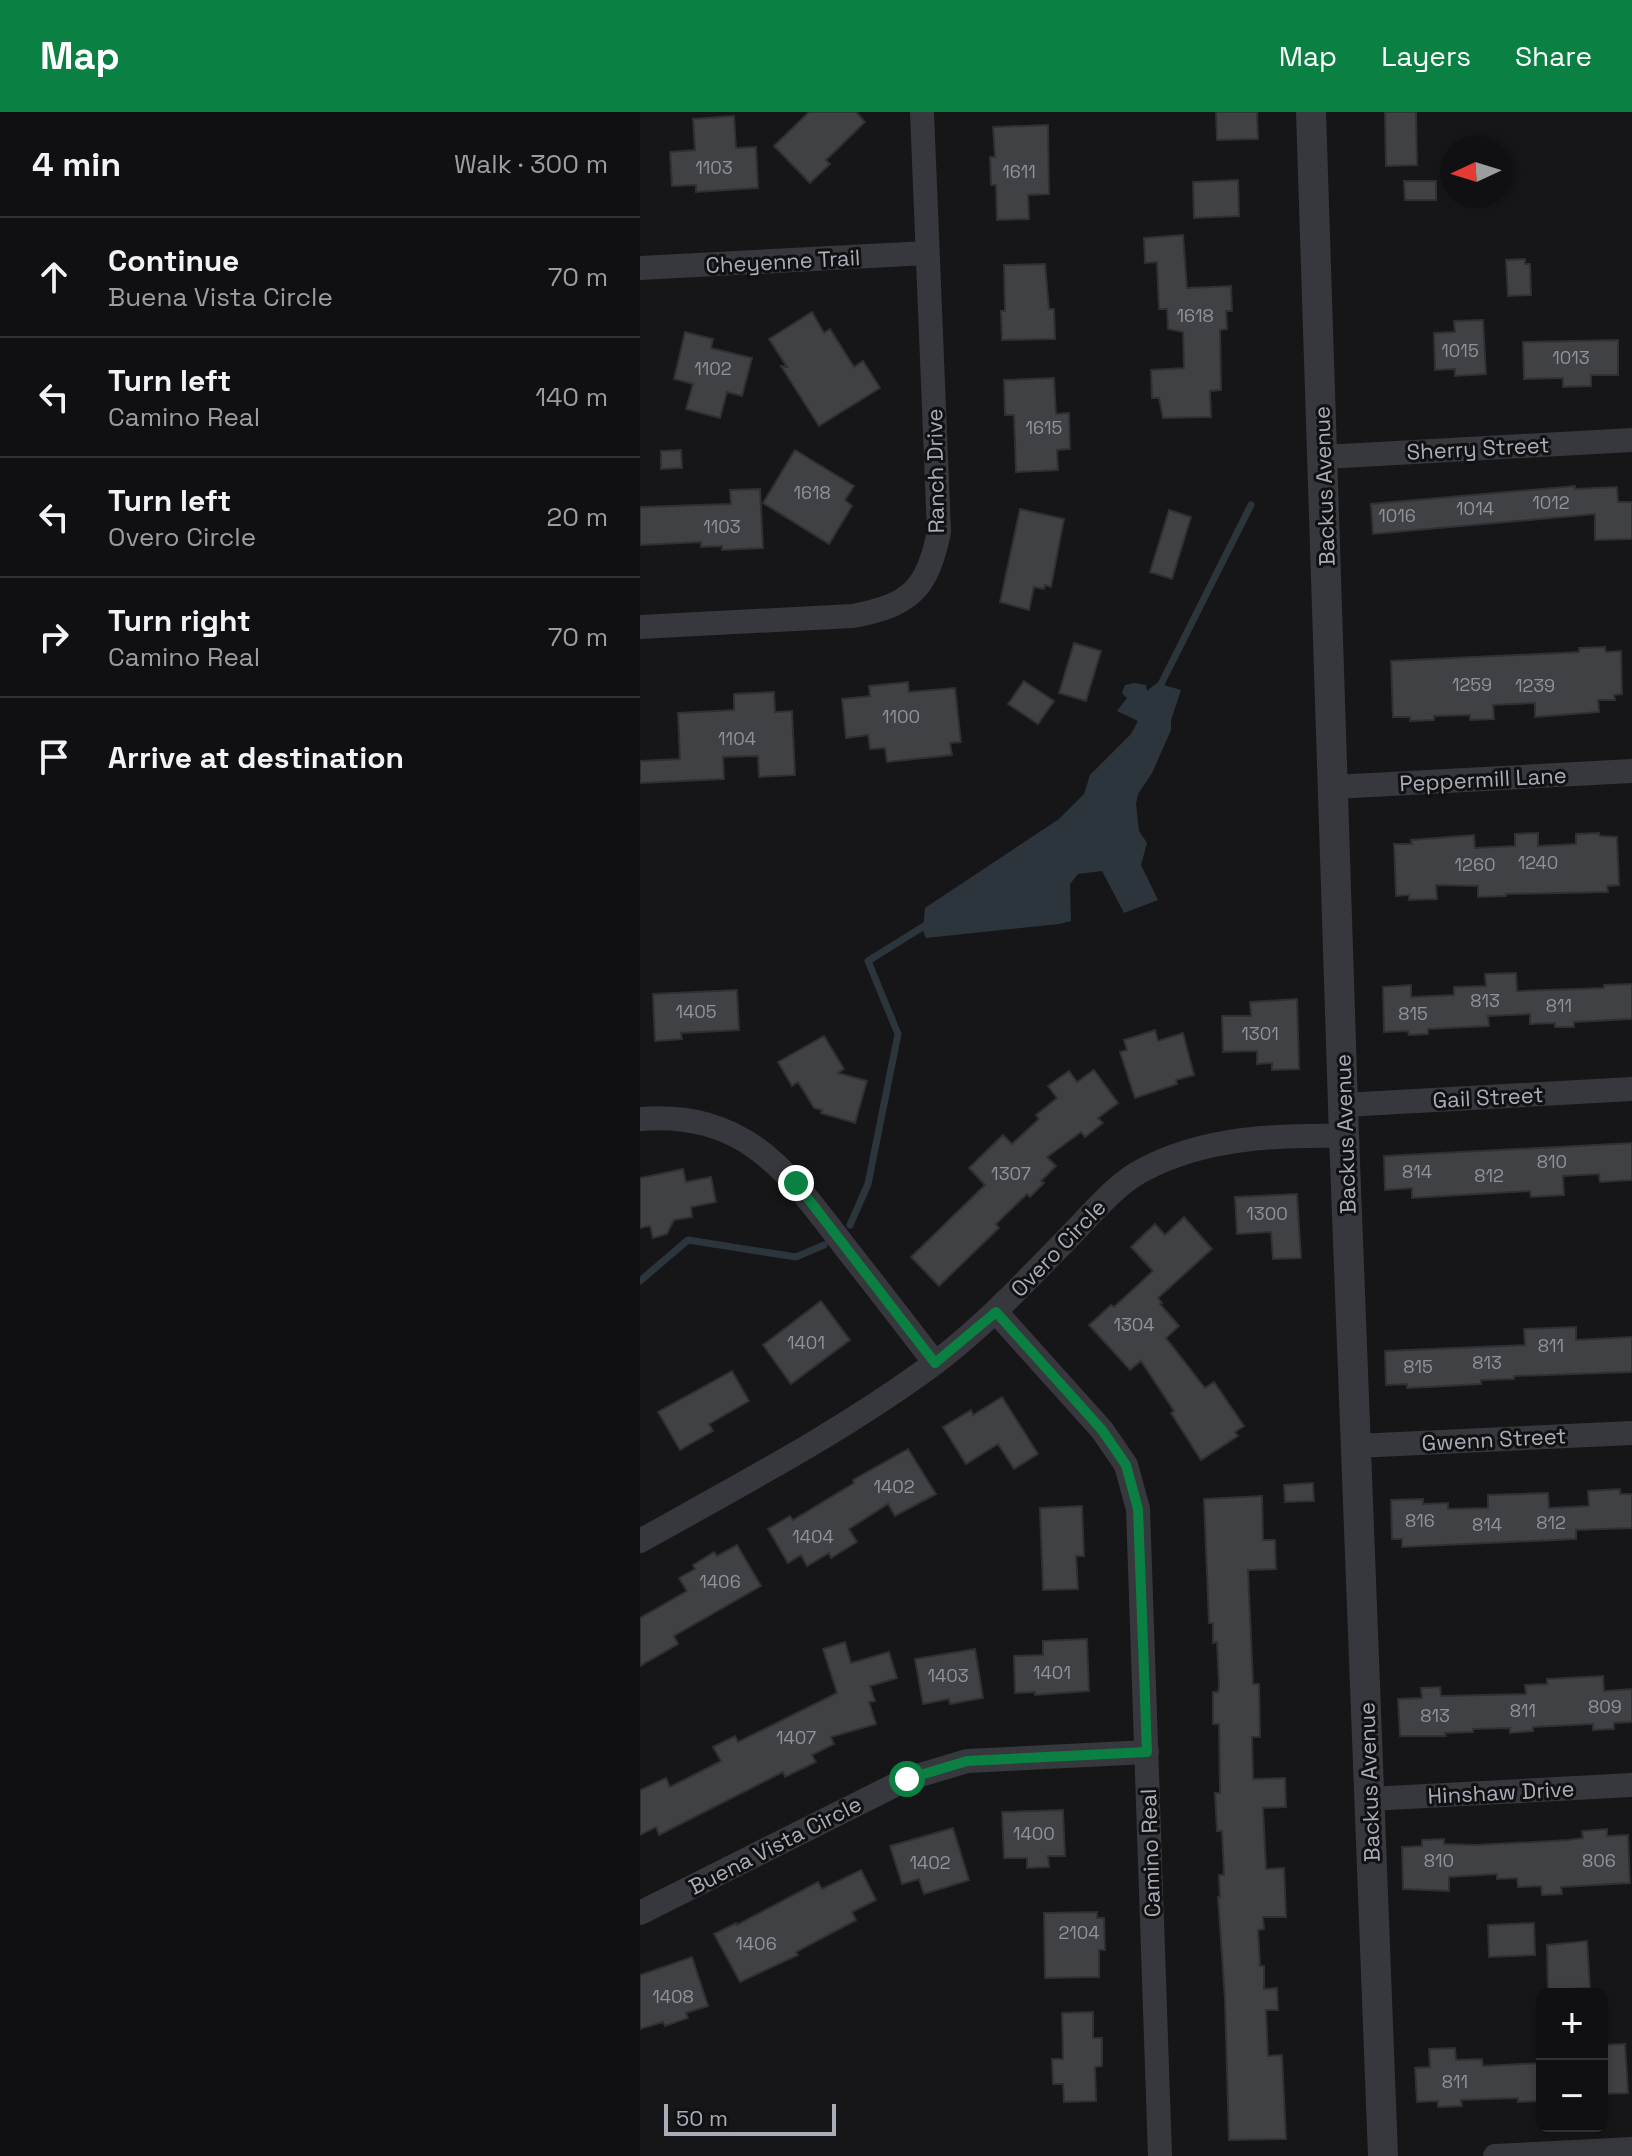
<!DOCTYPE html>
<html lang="en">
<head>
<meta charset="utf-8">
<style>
	body { margin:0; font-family:"Space Grotesk",sans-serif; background:#1e1e20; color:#f1f3f6 }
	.controls { position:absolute; right:24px; bottom:24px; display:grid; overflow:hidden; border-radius:12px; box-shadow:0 4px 12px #0003 }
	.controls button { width:72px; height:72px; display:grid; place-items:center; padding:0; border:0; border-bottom:2px solid #303032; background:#101012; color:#f1f3f6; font:40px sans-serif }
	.compass { position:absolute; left:800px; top:24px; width:72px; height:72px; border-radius:50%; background:#101012; box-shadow:0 4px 12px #0003; rotate:266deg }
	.scale { position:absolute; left:24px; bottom:20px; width:172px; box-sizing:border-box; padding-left:8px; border:4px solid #a8adb8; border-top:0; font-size:22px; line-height:28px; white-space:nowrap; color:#a8adb8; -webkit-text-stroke:6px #111113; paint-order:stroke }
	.stop { position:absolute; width:24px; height:24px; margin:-18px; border:6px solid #0b8043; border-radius:50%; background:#fff }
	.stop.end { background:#0b8043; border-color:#fff; box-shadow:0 2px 8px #0008 }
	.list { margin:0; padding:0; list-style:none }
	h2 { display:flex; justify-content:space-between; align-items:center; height:104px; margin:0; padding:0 32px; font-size:34px }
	h2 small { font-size:26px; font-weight:400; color:#9c9d9f }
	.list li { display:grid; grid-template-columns:52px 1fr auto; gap:24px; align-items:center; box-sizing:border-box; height:120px; padding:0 32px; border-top:2px solid #303032 }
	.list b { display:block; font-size:30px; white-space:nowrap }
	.list p { margin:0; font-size:26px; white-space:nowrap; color:#9c9d9f }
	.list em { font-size:26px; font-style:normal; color:#9c9d9f }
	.icon { flex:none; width:44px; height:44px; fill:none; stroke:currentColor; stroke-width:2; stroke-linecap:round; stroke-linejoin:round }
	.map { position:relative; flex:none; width:992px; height:2044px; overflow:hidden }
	header { display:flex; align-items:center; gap:48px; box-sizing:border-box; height:112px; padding:0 40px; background:#0b8043; color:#fff }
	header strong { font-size:38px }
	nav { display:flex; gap:44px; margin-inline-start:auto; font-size:28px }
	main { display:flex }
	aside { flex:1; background:#101012 }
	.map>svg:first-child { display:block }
</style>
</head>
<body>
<header>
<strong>Map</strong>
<nav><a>Map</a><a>Layers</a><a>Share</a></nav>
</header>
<main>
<aside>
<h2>4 min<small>Walk · 300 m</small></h2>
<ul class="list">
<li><svg class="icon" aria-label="ahead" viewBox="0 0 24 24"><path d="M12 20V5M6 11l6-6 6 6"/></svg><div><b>Continue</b><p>Buena Vista Circle</p></div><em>70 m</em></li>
<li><svg class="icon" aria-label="left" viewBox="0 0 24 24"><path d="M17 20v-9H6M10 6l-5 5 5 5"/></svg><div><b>Turn left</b><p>Camino Real</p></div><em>140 m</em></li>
<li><svg class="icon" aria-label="left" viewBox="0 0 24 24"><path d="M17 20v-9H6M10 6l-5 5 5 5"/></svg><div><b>Turn left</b><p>Overo Circle</p></div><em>20 m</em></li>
<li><svg class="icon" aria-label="right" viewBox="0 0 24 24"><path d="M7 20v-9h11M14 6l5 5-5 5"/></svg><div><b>Turn right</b><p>Camino Real</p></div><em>70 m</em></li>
<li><svg class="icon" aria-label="arrive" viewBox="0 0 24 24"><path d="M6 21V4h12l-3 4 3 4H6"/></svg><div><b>Arrive at destination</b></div></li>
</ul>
</aside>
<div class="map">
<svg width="992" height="2044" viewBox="0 0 992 2044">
	<rect width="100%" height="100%" fill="#161618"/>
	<!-- water -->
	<path fill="#2c353c" d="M494 571 506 573 507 579 517 571 541 578 531 608V618L512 661 498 682 496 692 499 719 507 731 501 753 518 788 484 801 462 759 438 762 430 772 431 809 419 812 286 826 283 819 285 796 419 707 444 682 450 663 491 622 498 609 477 599 487 586 482 581 485 573Z"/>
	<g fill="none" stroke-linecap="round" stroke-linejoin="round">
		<!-- stream -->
		<path stroke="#2c353c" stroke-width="7" d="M517 580 611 393
			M210 1113 228 1072 258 922 228 849 289 811
			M0 1169 48 1128 156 1145 184 1133"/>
	</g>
	<!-- building -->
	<path fill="#404145" stroke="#303034" stroke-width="2" d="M169 0H216L225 10 186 48 190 52 170 71 134 34Z
		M576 0H617L618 27 577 28Z
		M745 0H776L777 53 746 54Z
		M94 4 96 36 116 35 118 76 56 80V73L32 74 30 40 55 38 53 7Z
		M408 13 409 82 388 83 389 107 357 108 356 73H351L350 45H355L353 15Z
		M598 68 599 104 554 106 553 70Z
		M764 69H796V88H765Z
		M543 123 547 176 591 174 592 199H586L587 217 580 218 581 278 570 279 571 305 523 306 519 286H512L511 258 544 256 543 220 528 217 527 197H519L517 150 505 151 504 126Z
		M885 147V152H890L891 183 868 184 866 148Z
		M405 152 409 197H414L415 227 362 228 361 199H365L364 153Z
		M172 200 184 221 190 217 214 255 223 249 240 276 179 314 141 254 147 255 129 227Z
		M843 208 846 262 815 264V257L795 258 794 221 815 220 814 209Z
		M45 220 73 227 71 236 112 246 102 284 87 280 80 306 46 297 53 272 34 267Z
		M978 228V263H951V274L923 275V266L884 267 883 230Z
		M414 266 416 302 429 301 430 337 417 338 418 358 376 360 374 303H365L364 268Z
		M41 338 42 356 21 357V339Z
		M155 338 214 374 205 388 212 394 189 432 123 391Z
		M935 374V377L977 375 978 390H992V427L955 428V402L733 422 731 392Z
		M120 377 123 436 82 438V434L61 435V430L0 433V395L91 392 90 378Z
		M380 397 424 407 411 475 405 473 404 477 394 475 389 498 360 490Z
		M529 398 551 405 532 467 510 460Z
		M434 531 461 539 446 589 419 581Z
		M965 535 966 540 981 539 982 582 974 583 975 588H958L959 600 895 605V591L853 593 854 607 830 608V603L794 604V608L770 609V605H753L751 549 939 540V536Z
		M384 569 414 589 398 612 368 592Z
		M268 570 269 580 315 576 321 630 310 631 312 643 247 650 245 636 230 637 228 623 206 626 202 587 230 584 229 574Z
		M134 580 135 600 152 599 155 663 119 665 118 644 83 645 84 667 0 671V649L40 647 38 601 94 598V582Z
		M898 721V734L936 732V722L959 721 960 724 977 725 979 773 967 774 968 780 866 782V784L838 785V774L796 773 797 787 769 788V783L756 784 754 732H772L771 728 834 723 835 736 875 734V722Z
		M876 861 877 879 964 876V873L992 872V907L934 910V915H915V911L890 912V902L848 904 849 914 788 917V922L769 923 768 919 744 920 743 875 771 873V885L814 883V875L846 874 845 862Z
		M97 878 99 918 41 921 42 927 15 929 13 882Z
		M657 887 659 957 632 958V951L617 952V939L583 940 582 904H611L610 890Z
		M515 918 518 929 543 921 554 963 536 968 537 972 495 986 480 940 487 938 484 928Z
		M184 924 204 957 198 961 227 969 215 1011 181 1001 182 998 174 996 158 970 152 974 138 950Z
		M454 958 478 991 458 1006 463 1011 445 1025 441 1020 407 1045 416 1054 401 1069 404 1071 390 1085 387 1082 356 1112 359 1116 299 1174 271 1145 345 1073 329 1056 363 1023 372 1032 399 1007 396 1003 417 986 408 974 429 959 437 970Z
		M992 1031V1068L960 1070 959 1062 923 1064 924 1083 891 1085 890 1079 772 1086V1076L745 1078 744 1044Z
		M43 1057 46 1070 71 1065 76 1090 51 1095 52 1105 34 1108 27 1122 13 1126 10 1114 0 1116V1066Z
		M657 1082 661 1146 633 1147 631 1120 597 1122 595 1085Z
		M544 1105 572 1137 518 1186 522 1191 520 1192 539 1214 526 1226 565 1276 574 1270 604 1314 595 1320 598 1324 561 1348 531 1301 534 1299 501 1249 490 1258 449 1213 471 1193 474 1195 513 1159 491 1135 515 1112 525 1123Z
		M181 1189 210 1228 151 1272 123 1233Z
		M936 1215V1228L992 1225V1260L874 1264V1267L841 1268V1272L789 1275 767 1276V1272L746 1273 745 1239 885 1233 884 1217Z
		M92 1259 109 1289 69 1312 73 1319 40 1338 18 1300Z
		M362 1285 398 1342 374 1357 358 1332 326 1352 303 1315 331 1298 333 1303Z
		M268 1337 296 1382 255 1404 248 1392 209 1417 217 1430 191 1446 189 1441 167 1454 161 1443 148 1451 128 1417 150 1404 153 1408 214 1371 213 1368Z
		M673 1371 674 1389 645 1390 644 1373Z
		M980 1377V1382H992V1416L936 1418V1427L762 1435V1427H752L751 1388 783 1387V1392L808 1391V1397L848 1396V1383L908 1381 909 1396 949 1394 948 1379Z
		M622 1384 623 1428H635L636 1457 608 1458 613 1572H619L620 1625H612L613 1667 645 1666 646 1695 623 1696 626 1757 644 1756 646 1805H623L624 1817 618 1818 620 1854H624V1877L637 1876 638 1898H626L628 1944 642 1943 646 2027 589 2028 585 1888 578 1785H580L579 1763H584L582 1719H577L575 1681H580L579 1612H573V1580H578L579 1573 577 1530 573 1531V1511H569L564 1387Z
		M442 1394 444 1444H436L438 1477 403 1478 400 1396Z
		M97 1433 121 1474 34 1524 38 1532 0 1554V1506L47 1479 39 1466 55 1457 53 1453 74 1440 77 1444Z
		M447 1527 449 1579 395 1583V1580L375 1581 374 1544 403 1543V1529Z
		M205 1530 211 1551 249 1540 257 1566 230 1574 235 1589 229 1590 236 1612 191 1625 194 1632 172 1643 176 1650 145 1665 143 1660 19 1723 16 1715 0 1723V1678L26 1666 30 1675 81 1649 73 1635 95 1624 98 1630 197 1581 183 1537Z
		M335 1537 343 1586 310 1592 309 1587 283 1592 275 1547Z
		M963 1564 964 1579 992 1577V1610L974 1611V1617L953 1618V1612L893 1615V1619L870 1621V1616L833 1617V1620L805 1621 806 1624H760L758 1587 782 1586 781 1576 800 1575 801 1584 886 1582 885 1573 907 1572V1567Z
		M423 1698 425 1744H408L409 1755 387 1756V1746H364L362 1700Z
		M313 1716 329 1768 284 1782 279 1767 262 1772 250 1734Z
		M967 1717V1724L988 1723 990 1771 921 1775 922 1782 902 1783 901 1774 878 1775 877 1766 857 1767V1762L809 1765V1779L763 1777 762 1735 782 1734V1728L804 1727V1732L835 1733 929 1728 943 1726 942 1719Z
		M221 1758 236 1788 212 1800 216 1808 156 1840 158 1843 100 1870 74 1822 96 1811 97 1813 178 1770 182 1777Z
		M457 1800V1806H464L465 1838H459V1865L405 1866 404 1801Z
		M894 1811 895 1843 849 1845 848 1813Z
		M947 1829 950 1876 908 1878 907 1833Z
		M52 1845 68 1894 46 1901 48 1906 25 1914 23 1910 0 1917V1863Z
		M453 1900V1926H462V1954L455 1955 456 1989 424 1990 423 1972H413L412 1947H423L422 1901Z
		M985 1932 988 1981 962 1982V1933Z
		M815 1936 816 1948 842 1947 843 1954 902 1951V1983H899V1989L878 1990V1986L821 1988 822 1994 798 1995V1989L777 1990 775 1956 790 1955 789 1937Z"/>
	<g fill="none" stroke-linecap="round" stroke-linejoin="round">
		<!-- minor -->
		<path stroke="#37383d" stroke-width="24" d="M0 156 287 141
			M684 345 992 328
			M0 515 213 504C271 493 287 477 299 420L282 0
			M694 675 992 659
			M704 993 992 977
			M0 1007C106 999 147 1059 205 1135 235 1173 265 1212 295 1251
			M356 1200 462 1318 486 1353 498 1397 520 2044
			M716 1334 992 1321
			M0 1429C100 1373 203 1319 295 1251 344 1214 385 1170 427 1127 450 1104 474 1073 503 1058 565 1025 636 1023 704 1024
			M729 1687 992 1673
			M0 1801 267 1667 327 1649 507 1640
			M855 2044 992 2037"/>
		<!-- tertiary -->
		<path stroke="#37383d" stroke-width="30" d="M671 0 704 1024 743 2044"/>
	</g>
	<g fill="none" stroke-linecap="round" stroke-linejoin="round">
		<!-- route -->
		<path stroke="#0b8043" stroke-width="10" d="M156 1071 295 1251 356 1200 462 1318 486 1353 498 1397 507 1640 327 1649 267 1667"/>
	</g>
	<g text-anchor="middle" stroke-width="6" stroke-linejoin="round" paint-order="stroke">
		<!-- number labels -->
		<g font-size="18" fill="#8e929b">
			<text x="74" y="62">1103</text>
			<text x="379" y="66">1611</text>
			<text x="555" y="210">1618</text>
			<text x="820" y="245">1015</text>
			<text x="931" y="252">1013</text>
			<text x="73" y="263">1102</text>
			<text x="404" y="322">1615</text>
			<text x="172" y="387">1618</text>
			<text x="911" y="397">1012</text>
			<text x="835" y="403">1014</text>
			<text x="757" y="410">1016</text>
			<text x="82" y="421">1103</text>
			<text x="832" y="579">1259</text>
			<text x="895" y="580">1239</text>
			<text x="261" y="611">1100</text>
			<text x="97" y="633">1104</text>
			<text x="898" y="757">1240</text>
			<text x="835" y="759">1260</text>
			<text x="845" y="895">813</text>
			<text x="919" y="900">811</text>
			<text x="56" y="906">1405</text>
			<text x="773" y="908">815</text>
			<text x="620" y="928">1301</text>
			<text x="912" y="1056">810</text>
			<text x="777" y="1066">814</text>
			<text x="371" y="1068">1307</text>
			<text x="849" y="1070">812</text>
			<text x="627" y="1108">1300</text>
			<text x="494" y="1219">1304</text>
			<text x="166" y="1237">1401</text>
			<text x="911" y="1240">811</text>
			<text x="847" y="1257">813</text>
			<text x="778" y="1261">815</text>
			<text x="254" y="1381">1402</text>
			<text x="780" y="1415">816</text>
			<text x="911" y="1417">812</text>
			<text x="847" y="1419">814</text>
			<text x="173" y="1431">1404</text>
			<text x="80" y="1476">1406</text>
			<text x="412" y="1567">1401</text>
			<text x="308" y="1570">1403</text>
			<text x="965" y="1601">809</text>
			<text x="883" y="1605">811</text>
			<text x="795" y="1610">813</text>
			<text x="156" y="1632">1407</text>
			<text x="394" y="1728">1400</text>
			<text x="799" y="1755">810</text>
			<text x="959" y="1755">806</text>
			<text x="290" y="1757">1402</text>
			<text x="439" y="1827">2104</text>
			<text x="116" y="1838">1406</text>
			<text x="33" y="1891">1408</text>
			<text x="815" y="1976">811</text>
		</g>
		<!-- street labels -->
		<g font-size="22" fill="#a8adb8" stroke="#111113">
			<text transform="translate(143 149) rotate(-3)" y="8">Cheyenne Trail</text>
			<text transform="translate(838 336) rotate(-3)" y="8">Sherry Street</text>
			<text transform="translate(295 359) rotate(-91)" y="8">Ranch Drive</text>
			<text transform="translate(684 374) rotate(-92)" y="8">Backus Avenue</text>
			<text transform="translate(843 667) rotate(-3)" y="8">Peppermill Lane</text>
			<text transform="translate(848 985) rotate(-3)" y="8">Gail Street</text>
			<text transform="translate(705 1022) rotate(-92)" y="8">Backus Avenue</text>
			<text transform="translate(418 1136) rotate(-46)" y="8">Overo Circle</text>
			<text transform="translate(854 1327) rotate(-3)" y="8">Gwenn Street</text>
			<text transform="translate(729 1670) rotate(-92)" y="8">Backus Avenue</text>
			<text transform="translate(861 1680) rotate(-3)" y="8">Hinshaw Drive</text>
			<text transform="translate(135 1733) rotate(-27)" y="8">Buena Vista Circle</text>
			<text transform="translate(510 1741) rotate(-92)" y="8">Camino Real</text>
		</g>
	</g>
</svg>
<div class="controls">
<button>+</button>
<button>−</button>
</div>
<svg class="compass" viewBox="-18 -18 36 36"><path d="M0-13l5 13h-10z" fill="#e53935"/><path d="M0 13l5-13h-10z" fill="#9c9d9f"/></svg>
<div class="scale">50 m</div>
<div class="stop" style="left:267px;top:1667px"></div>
<div class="stop end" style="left:156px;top:1071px"></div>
</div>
</main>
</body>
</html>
